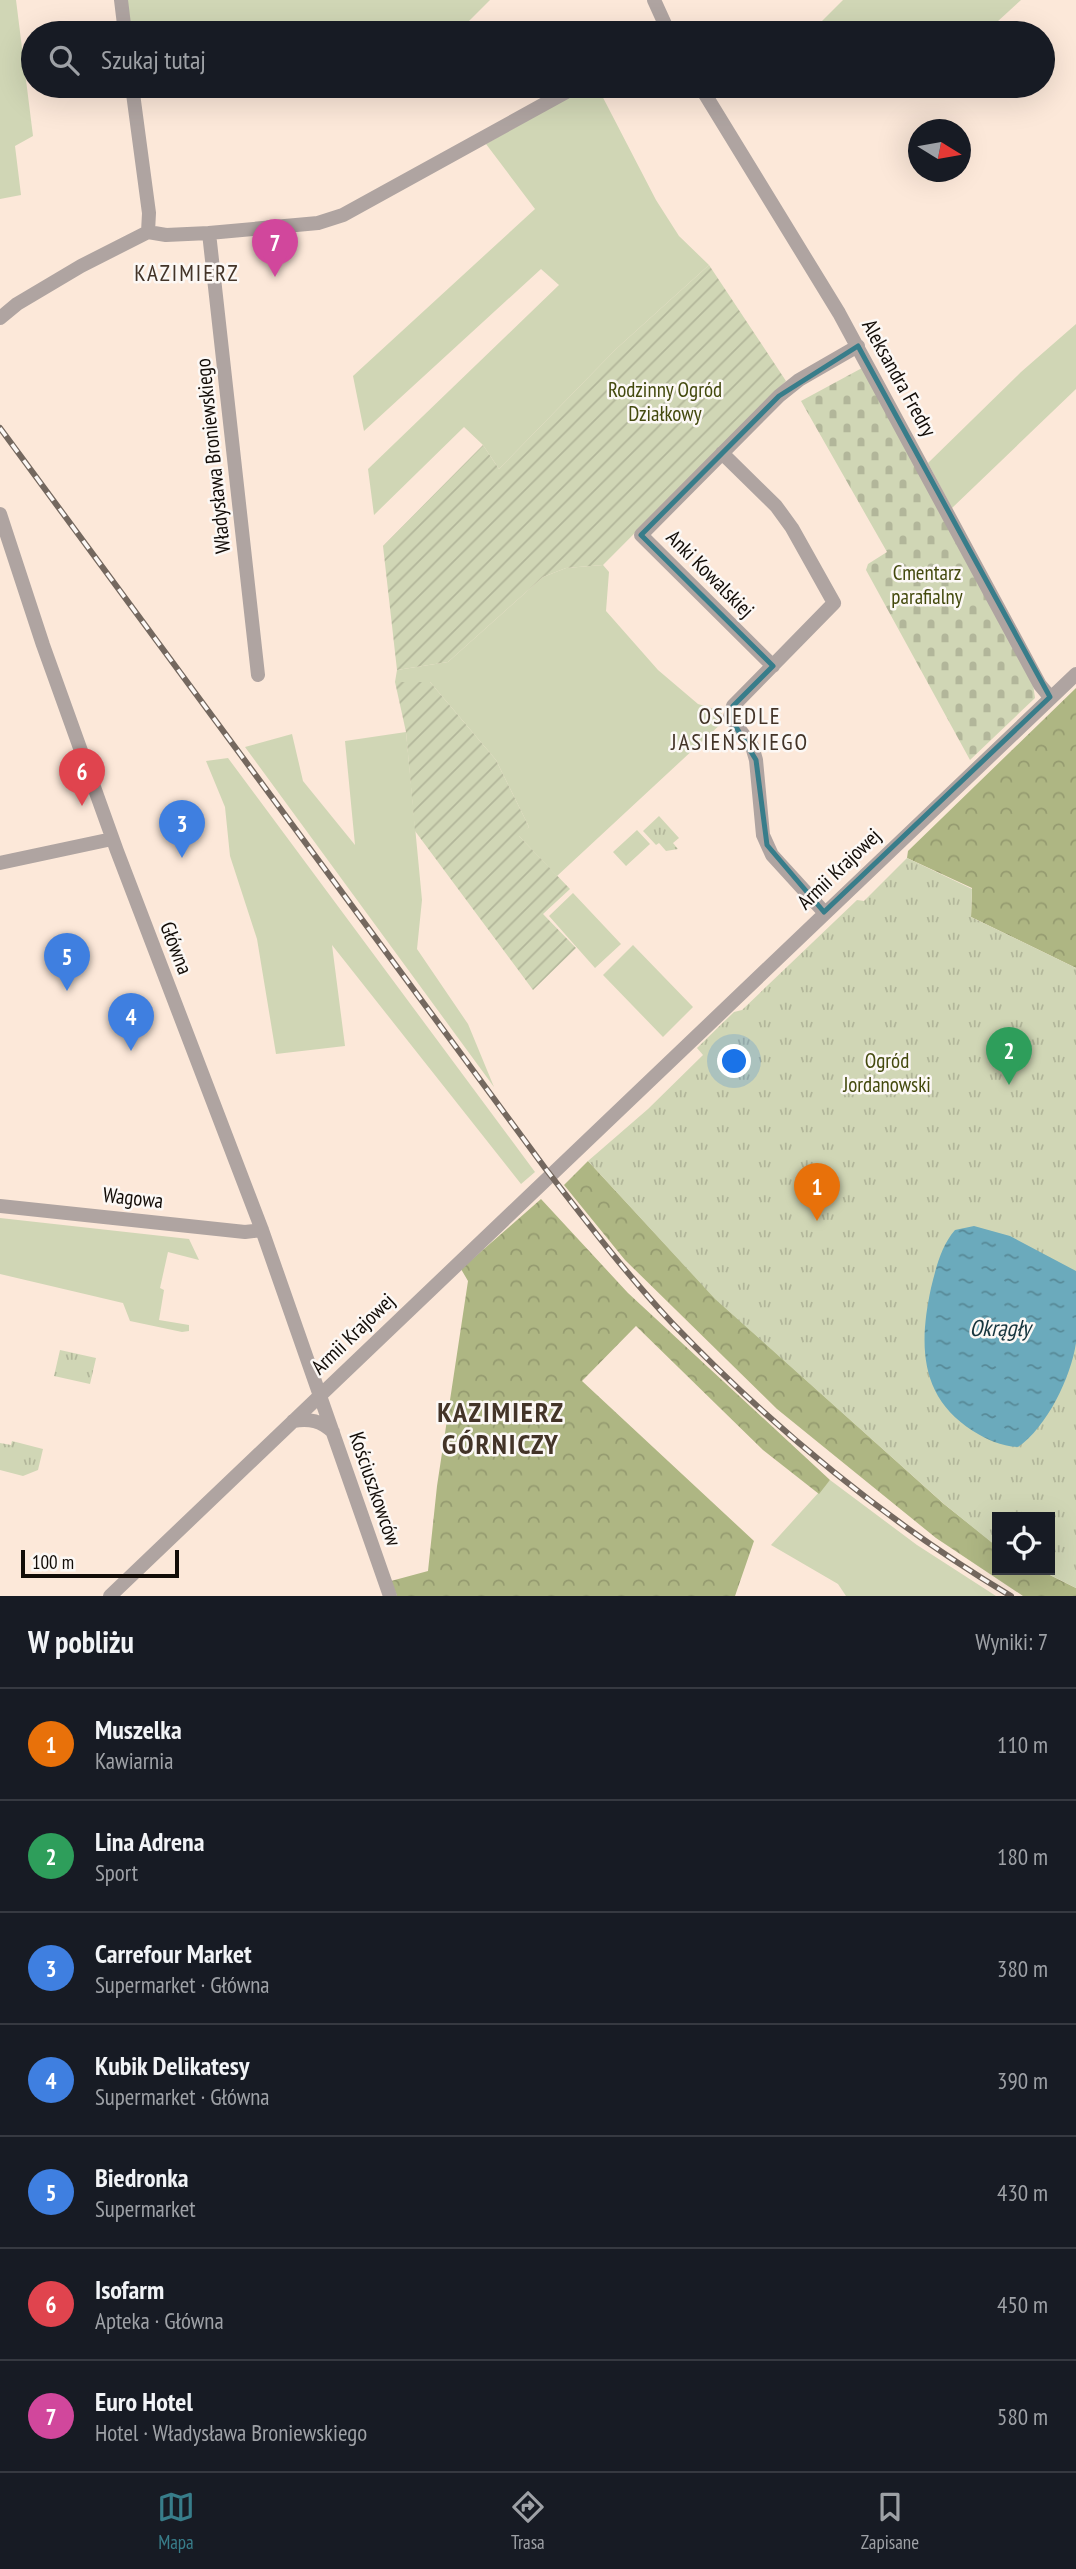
<!DOCTYPE html>
<html lang="pl">
<head>
<meta charset="utf-8">
<style>
	body { margin:0; font-family:"PT Sans Narrow",sans-serif; background:#20242c; color:#f1f3f6 }
	.controls { position:absolute; right:21px; bottom:21px; display:grid; overflow:hidden; border-radius:0px; box-shadow:0 7px 28px #0002 }
	.controls button { width:63px; height:63px; display:grid; place-items:center; padding:0; border:0; border-bottom:2px solid #363941; background:#171b24; color:#f1f3f6; font:35px sans-serif }
	.compass { position:absolute; left:908px; top:119px; width:63px; height:63px; border-radius:50%; background:#171b24; box-shadow:0 7px 28px #0002; rotate:101deg }
	.scale { position:absolute; left:21px; bottom:18px; width:158px; box-sizing:border-box; padding-left:7px; border:4px solid #120c07; border-top:0; font-size:19px; line-height:24px; white-space:nowrap; color:#120c07; -webkit-text-stroke:5px #fcf8f5; paint-order:stroke }
	.you { position:absolute; left:735px; top:1062px; width:24px; height:24px; margin:-18px; border:5px solid #fff; border-radius:50%; background:#1a73e8; box-shadow:0 0 0 10px #1a73e833 }
	.badge { display:grid; place-items:center; width:46px; height:46px; border-radius:50%; background:#387d8a; color:#fff; font-size:23px; font-weight:700 }
	.pin { position:absolute; translate:-50% -58px; filter:drop-shadow(0 2px 4px #0008) }
	.pin::after { content:''; position:absolute; top:37px; width:24px; height:21px; background:inherit; clip-path:polygon(0 0,100% 0,50% 100%) }
	.list { margin:0; padding:0; list-style:none }
	h2 { display:flex; justify-content:space-between; align-items:center; height:91px; margin:0; padding:0 28px; font-size:30px }
	h2 small { font-size:23px; font-weight:400; color:#9ea1a6 }
	.list li { display:grid; grid-template-columns:46px 1fr auto; gap:21px; align-items:center; box-sizing:border-box; height:112px; padding:0 28px; border-top:2px solid #363941 }
	.list b { display:block; font-size:26px; white-space:nowrap }
	.list p { margin:0; font-size:23px; white-space:nowrap; color:#9ea1a6 }
	.list em { font-size:23px; font-style:normal; color:#9ea1a6 }
	.icon { flex:none; width:38px; height:38px; fill:none; stroke:currentColor; stroke-width:2; stroke-linecap:round; stroke-linejoin:round }
	.map { position:relative; flex:none; width:1076px; height:1596px; overflow:hidden }
	.search { position:absolute; background:#171b24; box-shadow:0 7px 28px #0002; left:21px; right:21px; top:21px; height:77px; display:flex; align-items:center; gap:18px; box-sizing:border-box; padding:0 24px; border-radius:38px; color:#9ea1a6; font-size:26px }
	.sheet { height:875px; background:#171b24 }
	nav { display:flex; justify-content:space-around; align-items:center; box-sizing:border-box; height:98px; border-top:2px solid #363941; background:#171b24; font-size:19px; color:#9ea1a6 }
	nav a { display:grid; justify-items:center; gap:4px }
	nav .on { color:#387d8a }
	.map>svg:first-child { display:block }
</style>
</head>
<body>
<div class="map">
<svg width="1076" height="1596" viewBox="0 0 1076 1596">
	<defs>
		<pattern id="forest-crowns" width="20" height="18" patternUnits="userSpaceOnUse" patternTransform="scale(1.75)"><rect width="20" height="18" fill="#aeb683"/><path d="M2 6a3 3 0 1 1 6 0M12 15a3 3 0 1 1 6 0" fill="none" stroke="#959b70"/></pattern>
		<pattern id="cemetery-stones" width="16" height="16" patternUnits="userSpaceOnUse" patternTransform="scale(1.75)"><rect width="16" height="16" fill="#d0d6b5"/><path d="M2 7V4a2 2 0 0 1 4 0v3zM10 15v-3a2 2 0 0 1 4 0v3z" fill="#b2b69a"/></pattern>
		<pattern id="park-tufts" width="24" height="20" patternUnits="userSpaceOnUse" patternTransform="scale(1.75)"><rect width="24" height="20" fill="#d0d6b5"/><path d="M3 7l-1-3M5 7V3M7 7l1-3M15 17l-1-3M17 17v-4M19 17l1-3" fill="none" stroke="#b2b69a"/></pattern>
		<pattern id="garden-furrows" width="10" height="10" patternUnits="userSpaceOnUse" patternTransform="scale(1.75)"><rect width="10" height="10" fill="#d0d6b5"/><path d="M-1 1l2-2M0 10L10 0M9 11l2-2" fill="none" stroke="#b2b69a"/></pattern>
		<pattern id="water-ripples" width="26" height="14" patternUnits="userSpaceOnUse" patternTransform="scale(1.75)"><rect width="26" height="14" fill="#6baabc"/><path d="M2 4q2-2 4 0t4 0M15 11q2-2 4 0t4 0" fill="none" stroke="#578997"/></pattern>
	</defs>
	<rect width="100%" height="100%" fill="#fce8d9"/>
	<!-- grass -->
	<path fill="#d0d6b5" d="M0 0H16L33 136 15 146 21 195 0 199Z
		M127 0H490L457 33H404L399 26 390 33H131Z
		M843 0H1021L985 33H834L822 21Z
		M588 86H597L656 200 679 236 709 265 616 349 499 469 483 445 464 427 374 515 368 469 559 285 541 269 364 431 353 376 535 209 486 144Z
		M1076 324V389L952 508 928 463 1021 372Z
		M603 565 609 572 606 611 658 670 698 704 721 711 723 722 557 876 518 835 529 827 496 760 430 682H395L397 670 448 662 543 577 566 568Z
		M406 732 422 900 417 949 468 1024 494 1087 245 747 292 734 303 781 355 845 345 741Z
		M228 758 535 1172 521 1184 332 945 345 1046 276 1054 257 939 230 856 225 807 206 761Z
		M637 830 650 844 626 866 613 852Z
		M573 893 621 944 595 968 549 916Z
		M633 945 693 1007 663 1037 603 975Z
		M0 1218 189 1239 199 1260 168 1252 160 1288 164 1290 159 1320 189 1325V1331L182 1332 130 1321 123 1303 0 1274Z
		M830 1480 917 1545 996 1596H846L838 1584 771 1545Z"/>
	<!-- forest -->
	<path fill="url(#forest-crowns)" d="M1076 688V968L971 917 972 888 907 858 908 851Z
		M588 1161 716 1299 944 1504 997 1546V1570H1040L1076 1588V1596H1023L936 1538 777 1409 625 1260 564 1185Z
		M541 1199 628 1293 830 1480 819 1494 763 1450 636 1326 582 1381 754 1541 735 1596H397L391 1581 428 1571 437 1486 468 1281 461 1269Z"/>
	<!-- cemetery -->
	<path fill="url(#cemetery-stones)" d="M862 368 1033 684 1035 698 970 760 866 570 868 564 887 552 801 401Z"/>
	<!-- park -->
	<path fill="url(#park-tufts)" d="M659 816 679 838 673 843 678 849 666 851 659 843 656 845 643 831Z
		M907 858 972 889 971 917 1076 968V1588L1040 1570H1050V1517H997V1546L991 1542 944 1504 715 1299 588 1161 648 1109 703 1055 697 1048 734 1012 742 1010 857 900 864 901Z
		M60 1350 96 1358 90 1384 54 1376Z
		M12 1441 43 1449 38 1470 23 1476 0 1470V1443L11 1445Z"/>
	<!-- garden -->
	<path fill="url(#garden-furrows)" d="M709 265 786 381 603 565 566 568 543 577 448 662 397 670 383 546 483 445 499 469 616 349Z
		M395 682H430L496 760 529 827 519 836 570 889 543 914 576 948 533 990 415 831 406 732Z"/>
	<!-- water -->
	<path fill="url(#water-ripples)" d="M974 1226 1010 1236 1076 1271C1076 1294 1076 1320 1076 1343 1071 1377 1047 1427 1018 1447 1000 1446 988 1440 973 1431 919 1397 919 1344 931 1288 936 1268 941 1246 955 1230Z"/>
	<g fill="none" stroke-linecap="round" stroke-linejoin="round">
		<!-- minor -->
		<path stroke="#afa4a1" stroke-width="14" d="M121 0 125 33
			M654 0 669 33
			M132 86 149 213 148 232
			M700 86 839 313 1040 685 1050 697
			M209 233 258 675
			M0 318 17 304 81 266 148 232 166 235 209 233 318 223 343 215 577 86
			M722 453 776 506 792 528 834 603 733 706 730 717 752 746 756 760 763 835 772 855 824 912
			M0 514 43 645 117 851 262 1230 390 1596
			M773 666 641 535 779 396 799 380 858 346
			M0 863 112 839
			M0 1206 245 1232 262 1230
			M293 1421C310 1418 321 1421 333 1432
			M110 1596 1076 674"/>
		<!-- rail casing -->
		<g stroke="#74685f" stroke-width="6">
			<path id="rail" d="M0 428 545 1168C586 1221 627 1275 673 1324 773 1428 887 1522 1011 1596"/>
		</g>
		<!-- rail -->
		<use href="#rail" stroke="#fcf8f5" stroke-width="3.5" stroke-dasharray="10" stroke-linecap="butt"/>
	</g>
	<!-- marked area -->
	<path fill="none" stroke="#387d8a" stroke-width="5" stroke-linejoin="round" d="M858 346 1050 697 824 912 767 845 756 760 730 717 733 706 773 666 641 535 779 396Z"/>
	<g text-anchor="middle" stroke-width="5" stroke-linejoin="round" paint-order="stroke">
		<!-- street labels -->
		<g font-size="21" fill="#120c07" stroke="#fcf8f5">
			<text transform="translate(899 378) rotate(61)" y="7">Aleksandra Fredry</text>
			<text transform="translate(213 456) rotate(-96)" y="7">Władysława Broniewskiego</text>
			<text transform="translate(710 574) rotate(45)" y="7">Anki Kowalskiej</text>
			<text transform="translate(839 869) rotate(-44)" y="7">Armii Krajowej</text>
			<text transform="translate(176 948) rotate(69)" y="7">Główna</text>
			<text transform="translate(133 1198) rotate(6)" y="7">Wagowa</text>
			<text transform="translate(353 1334) rotate(-44)" y="7">Armii Krajowej</text>
			<text transform="translate(375 1489) rotate(71)" y="7">Kościuszkowców</text>
		</g>
		<!-- park labels -->
		<g font-size="21" fill="#444a0e" stroke="#fcf8f5">
			<text x="665" y="397">Rodzinny Ogród<tspan x="665" dy="24">Działkowy</tspan></text>
			<text x="927" y="580">Cmentarz<tspan x="927" dy="24">parafialny</tspan></text>
			<text x="887" y="1068">Ogród<tspan x="887" dy="24">Jordanowski</tspan></text>
		</g>
		<!-- neighbourhood labels -->
		<g font-size="23" letter-spacing="2" fill="#433428" stroke="#fcf8f5">
			<text x="187" y="281">KAZIMIERZ</text>
			<text x="740" y="724">OSIEDLE<tspan x="740" dy="26">JASIEŃSKIEGO</tspan></text>
		</g>
		<!-- water labels -->
		<g font-size="23" font-style="italic" fill="#15343d" stroke="#fcf8f5">
			<text x="1000" y="1336">Okrągły</text>
		</g>
		<!-- district labels -->
		<g font-size="28" font-weight="bold" letter-spacing="2" fill="#433428" stroke="#fcf8f5">
			<text x="501" y="1422">KAZIMIERZ<tspan x="501" dy="32">GÓRNICZY</tspan></text>
		</g>
	</g>
</svg>
<div class="controls">
<button><svg class="icon" aria-label="locate" viewBox="0 0 24 24"><circle cx="12" cy="12" r="6"/><path d="M12 2v4M12 18v4M2 12h4M18 12h4"/></svg></button>
</div>
<svg class="compass" viewBox="-18 -18 36 36"><path d="M0-13l5 13h-10z" fill="#e53935"/><path d="M0 13l5-13h-10z" fill="#9ea1a6"/></svg>
<div class="scale">100 m</div>
<div class="you"></div>
<div class="pin badge" style="left:817px;top:1221px;background:#e8710a">1</div>
<div class="pin badge" style="left:1009px;top:1085px;background:#2e9e5b">2</div>
<div class="pin badge" style="left:182px;top:858px;background:#3f7fe0">3</div>
<div class="pin badge" style="left:131px;top:1051px;background:#3f7fe0">4</div>
<div class="pin badge" style="left:67px;top:991px;background:#3f7fe0">5</div>
<div class="pin badge" style="left:82px;top:806px;background:#e0444e">6</div>
<div class="pin badge" style="left:275px;top:277px;background:#d1479c">7</div>
<div class="search"><svg class="icon" aria-label="search" viewBox="0 0 24 24"><circle cx="10" cy="10" r="6"/><path d="M15 15l6 6"/></svg>Szukaj tutaj</div>
</div>
<section class="sheet">
<h2>W pobliżu<small>Wyniki: 7</small></h2>
<ul class="list">
<li><span class="badge" style="background:#e8710a">1</span><div><b>Muszelka</b><p>Kawiarnia</p></div><em>110 m</em></li>
<li><span class="badge" style="background:#2e9e5b">2</span><div><b>Lina Adrena</b><p>Sport</p></div><em>180 m</em></li>
<li><span class="badge" style="background:#3f7fe0">3</span><div><b>Carrefour Market</b><p>Supermarket · Główna</p></div><em>380 m</em></li>
<li><span class="badge" style="background:#3f7fe0">4</span><div><b>Kubik Delikatesy</b><p>Supermarket · Główna</p></div><em>390 m</em></li>
<li><span class="badge" style="background:#3f7fe0">5</span><div><b>Biedronka</b><p>Supermarket</p></div><em>430 m</em></li>
<li><span class="badge" style="background:#e0444e">6</span><div><b>Isofarm</b><p>Apteka · Główna</p></div><em>450 m</em></li>
<li><span class="badge" style="background:#d1479c">7</span><div><b>Euro Hotel</b><p>Hotel · Władysława Broniewskiego</p></div><em>580 m</em></li>
</ul>
</section>
<nav>
<a class="on"><svg class="icon" aria-label="map" viewBox="0 0 24 24"><path d="M3 6l6-2 6 2 6-2v14l-6 2-6-2-6 2zM9 4v14M15 6v14"/></svg>Mapa</a>
<a><svg class="icon" aria-label="directions" viewBox="0 0 24 24"><path d="M12 3l9 9-9 9-9-9zM9 14v-3h6M13 9l2 2-2 2"/></svg>Trasa</a>
<a><svg class="icon" aria-label="saved" viewBox="0 0 24 24"><path d="M7 4h10v16l-5-4-5 4z"/></svg>Zapisane</a>
</nav>
</body>
</html>
